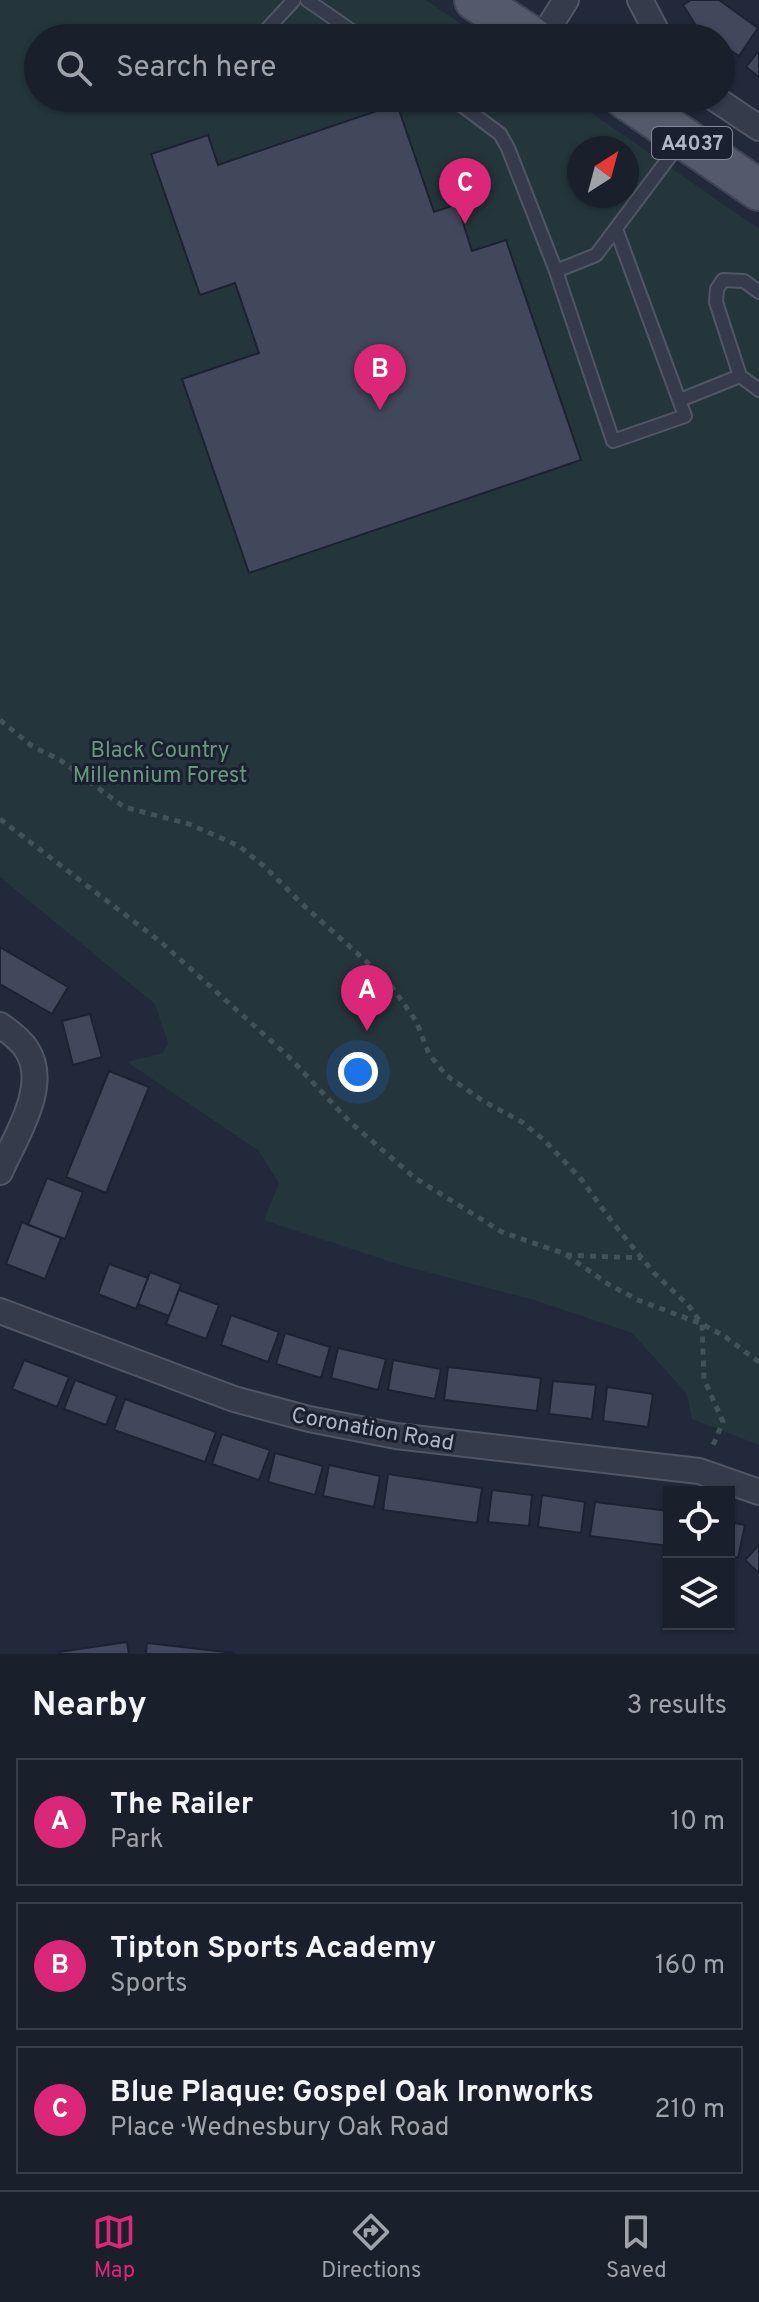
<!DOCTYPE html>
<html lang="en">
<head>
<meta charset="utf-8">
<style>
	body { margin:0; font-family:Overpass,sans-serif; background:#272c38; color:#f1f3f6 }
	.controls { position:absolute; right:24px; bottom:24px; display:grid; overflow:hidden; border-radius:0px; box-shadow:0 2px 6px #0004 }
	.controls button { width:72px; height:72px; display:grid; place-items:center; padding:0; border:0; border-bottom:2px solid #383d48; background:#1a1f2c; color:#f1f3f6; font:40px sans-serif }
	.compass { position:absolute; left:567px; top:136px; width:72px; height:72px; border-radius:50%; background:#1a1f2c; box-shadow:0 2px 6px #0004; rotate:36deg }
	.you { position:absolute; left:358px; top:1072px; width:28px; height:28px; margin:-20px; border:6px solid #fff; border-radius:50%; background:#1a73e8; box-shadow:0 0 0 12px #1a73e833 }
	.badge { display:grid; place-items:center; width:52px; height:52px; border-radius:50%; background:#db2777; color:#fff; font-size:26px; font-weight:700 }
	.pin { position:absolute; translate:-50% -66px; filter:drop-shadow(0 2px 4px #0008) }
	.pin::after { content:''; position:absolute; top:42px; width:28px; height:24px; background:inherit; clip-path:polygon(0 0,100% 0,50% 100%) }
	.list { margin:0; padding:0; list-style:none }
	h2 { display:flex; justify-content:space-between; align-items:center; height:104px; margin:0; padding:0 32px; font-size:34px }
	h2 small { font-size:26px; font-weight:400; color:#9fa2a9 }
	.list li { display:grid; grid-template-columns:52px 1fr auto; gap:24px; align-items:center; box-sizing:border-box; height:128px; margin:0 16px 16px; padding:0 16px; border:2px solid #383d48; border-radius:0px }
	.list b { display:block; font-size:30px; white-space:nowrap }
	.list p { margin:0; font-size:26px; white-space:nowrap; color:#9fa2a9 }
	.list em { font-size:26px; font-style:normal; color:#9fa2a9 }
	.icon { flex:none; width:44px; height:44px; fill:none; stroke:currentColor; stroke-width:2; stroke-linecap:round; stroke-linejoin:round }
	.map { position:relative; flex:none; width:759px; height:1654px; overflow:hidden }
	.search { position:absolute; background:#1a1f2c; box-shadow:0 2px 6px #0004; left:24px; right:24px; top:24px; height:88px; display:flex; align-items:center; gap:20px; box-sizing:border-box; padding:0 28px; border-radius:44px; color:#9fa2a9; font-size:30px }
	.sheet { height:536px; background:#1a1f2c }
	nav { display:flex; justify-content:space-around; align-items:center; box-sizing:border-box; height:112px; border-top:2px solid #383d48; background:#1a1f2c; font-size:22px; color:#9fa2a9 }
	nav a { display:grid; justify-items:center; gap:4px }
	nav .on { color:#db2777 }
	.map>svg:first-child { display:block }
</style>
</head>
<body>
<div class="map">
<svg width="759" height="1654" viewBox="0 0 759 1654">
	<rect width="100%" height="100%" fill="#22293b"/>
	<!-- green -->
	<path fill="#24353c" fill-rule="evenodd" d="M0 0H426L482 38H38V98H570L759 229V1445L692 1419 687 1394 632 1333 534 1300 400 1265 264 1220 279 1183 258 1150 127 1062 163 1053 168 1043 155 1004 0 877ZM579 148H627V196H579Z"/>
	<!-- building -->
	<path fill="#41485c" stroke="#1d2232" stroke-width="2" d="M691 0H719L758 28 739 56 721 44V38H712L698 29 683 5Z
		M759 50V77L746 67Z
		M397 104 434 212 457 204 472 251 506 240 581 460 249 573 182 379 259 353 235 283 200 295 151 154 208 135 218 165Z
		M0 947 68 987 52 1014 0 984Z
		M90 1014 102 1057 73 1065 62 1021Z
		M109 1071 149 1087 106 1193 66 1177Z
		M47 1178 83 1192 65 1239 28 1225Z
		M22 1222 61 1238 45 1279 6 1264Z
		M109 1264 148 1278 136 1309 98 1294Z
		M150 1272 181 1284 169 1316 138 1304Z
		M179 1290 219 1305 206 1339 166 1324Z
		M231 1315 279 1332 268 1362 221 1345Z
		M285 1333 330 1347 321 1378 276 1364Z
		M338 1348 386 1359 378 1390 331 1378Z
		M24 1360 69 1377 57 1407 12 1389Z
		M393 1360 441 1369 435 1399 388 1390Z
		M448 1367 541 1378 537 1411 444 1400Z
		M75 1380 117 1396 106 1425 64 1409Z
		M553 1381 596 1385 592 1419 549 1414Z
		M607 1387 653 1394 648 1427 603 1421Z
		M125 1399 216 1432 205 1462 114 1430Z
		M222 1434 270 1450 259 1480 212 1464Z
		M275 1453 323 1466 315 1495 268 1482Z
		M329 1465 380 1476 374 1507 323 1496Z
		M388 1474 482 1488 477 1523 383 1510Z
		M492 1490 532 1495 529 1526 488 1522Z
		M542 1495 585 1502 581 1533 538 1527Z
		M595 1502 669 1511V1546L590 1536Z
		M729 1522 745 1525 738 1558 729 1556Z
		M759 1545V1573L745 1560Z
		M127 1642 129 1654H59V1652Z
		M147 1643 234 1653V1654H146Z"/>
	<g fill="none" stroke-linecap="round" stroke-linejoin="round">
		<!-- service casing -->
		<g stroke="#515666" stroke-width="16">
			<path id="service" d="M307 0 362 38
				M259 38 294 0
				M256 98 268 101 277 98
				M452 98 500 134 508 148 556 271 613 441 685 416 616 229
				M556 271 596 255 680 143
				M759 292 744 281 723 280 717 289 716 302 740 376 759 390
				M680 400 740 376"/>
		</g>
		<!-- minor casing -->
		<g stroke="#515666" stroke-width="28">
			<path id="minor" d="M640 0 660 38
				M542 38 566 0
				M714 98 759 128
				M0 1025C10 1032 21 1040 27 1050 50 1086 15 1137 0 1172
				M0 1311 234 1399 309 1419 396 1436 699 1471 759 1492"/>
		</g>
		<!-- primary casing -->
		<g stroke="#3f4454" stroke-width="44">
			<path id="primary" d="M475 0 533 38
				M625 98 759 190"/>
		</g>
		<!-- path -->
		<path stroke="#425259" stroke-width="5" stroke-dasharray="6 6" stroke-linecap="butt" d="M0 720 32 746 60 760 124 807 189 824 239 846 265 867 301 903 387 980 416 1021 429 1054 446 1075 483 1101 522 1122 544 1140 581 1179 613 1223 654 1273 689 1306 702 1324 704 1379 723 1422 711 1450
			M0 819 162 943 289 1057 351 1123 415 1178 502 1232 565 1254 608 1284 638 1300 702 1324 724 1336 759 1362
			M566 1255 642 1258"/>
		<!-- service -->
		<use href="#service" stroke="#363b4b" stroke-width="12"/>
		<!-- minor -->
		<use href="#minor" stroke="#363b4b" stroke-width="24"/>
		<!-- primary -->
		<use href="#primary" stroke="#545a6b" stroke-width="40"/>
	</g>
	<g text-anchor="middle" stroke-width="6" stroke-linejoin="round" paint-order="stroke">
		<!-- shield labels -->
		<rect fill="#1b2030" stroke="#84899a" stroke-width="2" x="652" y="127" width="80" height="32" rx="6"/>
		<g font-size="20" font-weight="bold" fill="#b1b6c7">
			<text x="692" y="150">A4037</text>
		</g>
		<!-- park labels -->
		<g font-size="22" fill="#69977b" stroke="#1b2030">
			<text x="160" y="757">Black Country<tspan x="160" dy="25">Millennium Forest</tspan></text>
		</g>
		<!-- street labels -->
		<g font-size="22" fill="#b1b6c7" stroke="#1b2030">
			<text transform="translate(373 1428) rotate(10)" y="8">Coronation Road</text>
		</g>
	</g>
</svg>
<div class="controls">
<button><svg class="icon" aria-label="locate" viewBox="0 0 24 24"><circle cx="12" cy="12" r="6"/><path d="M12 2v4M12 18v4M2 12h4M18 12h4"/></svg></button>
<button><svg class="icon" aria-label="layers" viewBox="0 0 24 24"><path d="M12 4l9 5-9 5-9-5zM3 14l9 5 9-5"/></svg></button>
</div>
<svg class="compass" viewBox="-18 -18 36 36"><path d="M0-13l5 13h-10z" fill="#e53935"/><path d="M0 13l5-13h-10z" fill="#9fa2a9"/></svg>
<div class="you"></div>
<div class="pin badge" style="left:367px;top:1031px">A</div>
<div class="pin badge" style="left:380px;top:410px">B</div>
<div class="pin badge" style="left:465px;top:224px">C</div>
<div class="search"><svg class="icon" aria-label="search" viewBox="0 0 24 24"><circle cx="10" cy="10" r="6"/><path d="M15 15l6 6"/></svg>Search here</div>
</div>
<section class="sheet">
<h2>Nearby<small>3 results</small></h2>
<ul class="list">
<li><span class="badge">A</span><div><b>The Railer</b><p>Park</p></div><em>10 m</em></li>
<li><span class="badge">B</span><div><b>Tipton Sports Academy</b><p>Sports</p></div><em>160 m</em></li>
<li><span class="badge">C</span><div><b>Blue Plaque: Gospel Oak Ironworks</b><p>Place · Wednesbury Oak Road</p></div><em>210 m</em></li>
</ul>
</section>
<nav>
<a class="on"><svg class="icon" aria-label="map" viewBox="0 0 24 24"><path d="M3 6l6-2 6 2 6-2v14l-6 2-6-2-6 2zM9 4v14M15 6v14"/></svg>Map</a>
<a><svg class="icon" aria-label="directions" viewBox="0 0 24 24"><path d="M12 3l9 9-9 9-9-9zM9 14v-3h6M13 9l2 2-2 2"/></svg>Directions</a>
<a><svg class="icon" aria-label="saved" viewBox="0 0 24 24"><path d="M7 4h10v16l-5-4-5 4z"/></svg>Saved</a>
</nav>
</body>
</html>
